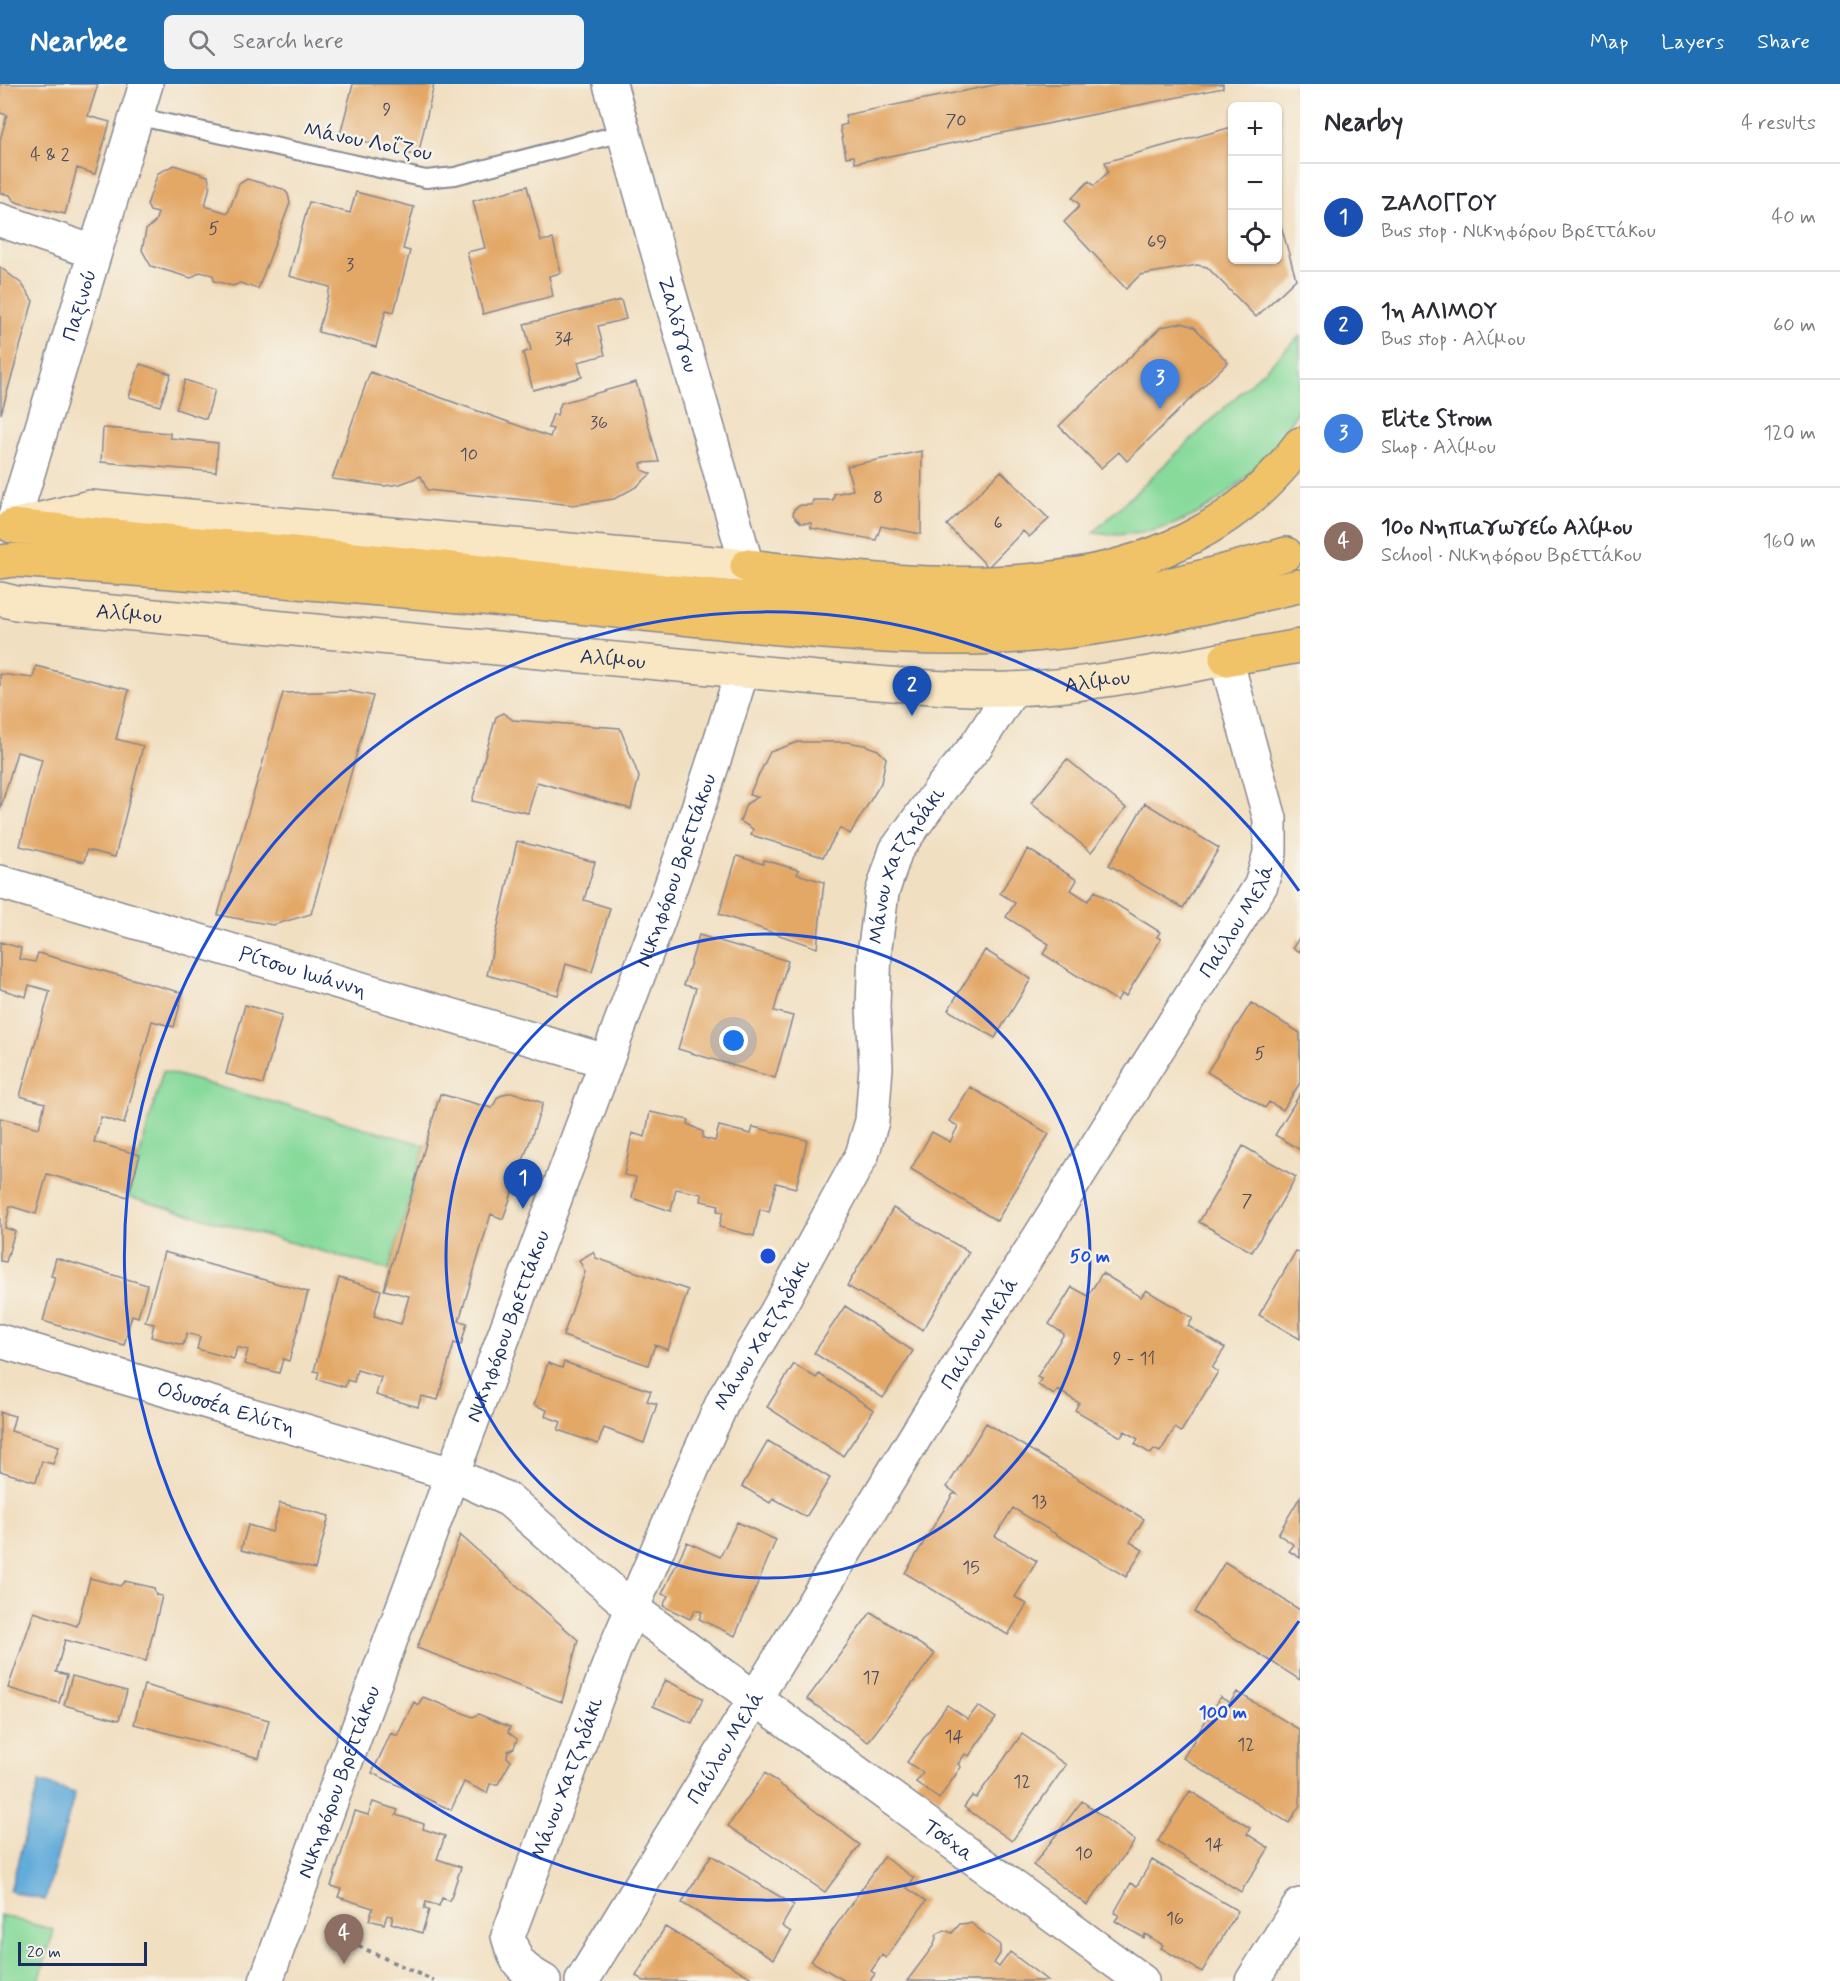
<!DOCTYPE html>
<html lang="en">
<head>
<meta charset="utf-8">
<style>
	body { margin:0; font-family:Mynerve,sans-serif; background:#f2f2f3; color:#2b2b33 }
	.controls { position:absolute; right:18px; top:18px; display:grid; overflow:hidden; border-radius:9px; box-shadow:0 2px 4px #0004 }
	.controls button { width:54px; height:54px; display:grid; place-items:center; padding:0; border:0; border-bottom:2px solid #e1e1e2; background:#fff; color:#2b2b33; font:30px sans-serif }
	.scale { position:absolute; left:18px; bottom:15px; width:129px; box-sizing:border-box; padding-left:6px; border:3px solid #1b2f5e; border-top:0; font-size:16px; line-height:21px; white-space:nowrap; color:#1b2f5e; -webkit-text-stroke:4px #f7f3e8; paint-order:stroke }
	.you { position:absolute; left:734px; top:957px; width:21px; height:21px; margin:-15px; border:4px solid #fff; border-radius:50%; background:#1a73e8; box-shadow:0 0 0 9px #1a73e833 }
	.badge { display:grid; place-items:center; width:39px; height:39px; border-radius:50%; background:#1f6fb2; color:#fff; font-size:20px; font-weight:700 }
	.pin { position:absolute; translate:-50% -50px; filter:drop-shadow(0 2px 3px #0008) }
	.pin::after { content:''; position:absolute; top:32px; width:21px; height:18px; background:inherit; clip-path:polygon(0 0,100% 0,50% 100%) }
	.list { margin:0; padding:0; list-style:none }
	h2 { display:flex; justify-content:space-between; align-items:center; height:78px; margin:0; padding:0 24px; font-size:26px }
	h2 small { font-size:20px; font-weight:400; color:#7c7c81 }
	.list li { display:grid; grid-template-columns:39px 1fr auto; gap:18px; align-items:center; box-sizing:border-box; height:108px; padding:0 24px; border-top:2px solid #e1e1e2 }
	.list b { display:block; font-size:22px; white-space:nowrap }
	.list p { margin:0; font-size:20px; white-space:nowrap; color:#7c7c81 }
	.list em { font-size:20px; font-style:normal; color:#7c7c81 }
	.icon { flex:none; width:33px; height:33px; fill:none; stroke:currentColor; stroke-width:2; stroke-linecap:round; stroke-linejoin:round }
	.map { position:relative; flex:none; width:1300px; height:1897px; overflow:hidden }
	header { display:flex; align-items:center; gap:36px; box-sizing:border-box; height:84px; padding:0 30px; background:#1f6fb2; color:#fff }
	header strong { font-size:28px }
	nav { display:flex; gap:33px; margin-inline-start:auto; font-size:21px }
	.search { width:420px; height:54px; background:#f2f2f3; display:flex; align-items:center; gap:15px; box-sizing:border-box; padding:0 21px; border-radius:9px; color:#7c7c81; font-size:22px }
	main { display:flex }
	aside { flex:1; background:#fff }
	.map>svg:first-child { display:block }
</style>
</head>
<body>
<header>
<strong>Nearbee</strong>
<div class="search"><svg class="icon" aria-label="search" viewBox="0 0 24 24"><circle cx="10" cy="10" r="6"/><path d="M15 15l6 6"/></svg>Search here</div>
<nav><a>Map</a><a>Layers</a><a>Share</a></nav>
</header>
<main>
<div class="map">
<svg width="1300" height="1897" viewBox="0 0 1300 1897">
	<rect width="100%" height="100%" fill="#f7f3e8"/>
	<filter id="ink" filterUnits="userSpaceOnUse"><feTurbulence type="fractalNoise" baseFrequency=".0167" numOctaves="2"/><feDisplacementMap in="SourceGraphic" scale="12" xChannelSelector="R" yChannelSelector="G"/><feConvolveMatrix kernelMatrix="1 2 1 2 8 2 1 2 1" color-interpolation-filters="sRGB"/></filter>
	<filter id="wash" filterUnits="userSpaceOnUse"><feTurbulence type="fractalNoise" baseFrequency=".008" numOctaves="4" result="noise"/><feDisplacementMap in="SourceGraphic" scale="24" xChannelSelector="R" yChannelSelector="G"/><feGaussianBlur stdDeviation="1.35" result="paint"/><feColorMatrix in="noise" values="0 0 0 0 0 0 0 0 0 0 0 0 0 0 0 0 0 1.4 0 .05"/><feComposite in="paint" operator="in"/></filter>
	<g filter="url(#wash)">
		<rect width="100%" height="100%" fill="#f1dfc1"/>
		<!-- green -->
		<path fill="#88da9b" stroke="#52847c" stroke-width="1.5" d="M1300 252C1300 272 1300 296 1300 316 1297 333 1281 354 1270 367 1225 422 1166 459 1093 449Z
			M163 987 425 1061 389 1186 128 1113Z
			M0 1831 54 1846 39 1897H0Z"/>
		<!-- water -->
		<path fill="#62acda" stroke="#3e6e9c" stroke-width="1.5" d="M39 1698 75 1709 45 1816 10 1807Z"/>
		<g id="blocks">
			<!-- building -->
			<path fill="#e3a766" d="M0 0H98L88 32 110 38 95 90 77 84 65 130 19 119 13 116 10 111 0 109V56L7 31 0 29Z
				M353 0H434L418 72 340 51Z
				M999 0H1223V4L855 79 854 72 846 73 840 42 847 40 845 31Z
				M1232 43V176H1278V131L1296 195 1256 233 1207 183 1197 181 1140 191 1126 205 1064 138 1078 124 1079 120 1072 114 1089 97 1094 102 1108 88 1105 78Z
				M174 81 208 92 210 102 205 122 228 129 239 100 247 95 283 105 288 110 290 119 258 205 240 199 233 202 214 197 213 191 200 188 191 194 151 182 142 166 146 146 155 138 158 129 150 127 147 121 158 89Z
				M527 102 541 157 553 155 561 189 549 192 553 212 483 230 467 168 485 164 473 117Z
				M356 108 414 123 403 165 410 167 394 228 386 226 376 263 318 248 330 203 289 192 309 118 350 129Z
				M0 183 22 200 33 217 1 330Z
				M621 216 626 235 598 242 605 271 578 278 582 293 533 306 523 269 531 266 524 240Z
				M1182 239 1194 243 1228 278 1127 377 1119 368 1101 384 1059 342 1161 243Z
				M140 280 171 290 160 322 129 313Z
				M370 288 550 353 553 345 548 344 553 330 557 331 561 319 636 298 659 378 641 379 642 386 651 390 636 403 614 415 574 421 427 406 421 392 400 400 384 402 332 395Z
				M185 296 215 306 206 335 176 325Z
				M103 344 170 349V354L218 359 216 388 101 378Z
				M922 367 921 450 881 442 876 456 811 444V439H801L793 431 794 425 801 421H812L813 416H833L834 410 853 406 847 382Z
				M1001 387 1049 435 1029 453 1023 447 988 483 947 441Z
				M36 582 129 606 116 655 143 662 115 773 87 766 84 778 20 762 42 675 17 668 0 726V590L33 594Z
				M349 607 373 612 311 830 273 841 218 831 283 609Z
				M503 629 513 636 620 644 639 693 631 725 537 698 528 729 472 717 496 633Z
				M798 658H847L864 661 878 666 886 674 881 699 850 750 840 744 823 773 751 751 753 745 740 737 746 720 758 713 749 711 770 668Z
				M1067 675 1126 724 1091 768 1031 719Z
				M1145 719 1219 764 1183 824 1109 781Z
				M517 757 595 778 584 816 610 824 592 888 566 880 558 911 487 891Z
				M1028 765 1077 796 1071 806 1088 817 1095 807 1160 848 1157 853 1161 855 1126 912 1121 910 1117 917 1043 870 1049 860 1006 833 1015 819 1000 809Z
				M737 772 763 780 764 776 799 786 797 790 824 798 817 864 719 830Z
				M699 851 788 877 774 927 793 932 775 994 678 965 696 904 684 901Z
				M1300 852V868L1293 864Z
				M0 858 21 864 19 875 35 878 38 869 183 909 174 943 152 937 124 1040 101 1033 94 1058 140 1071 128 1113 47 1090 36 1130 10 1122 5 1144 15 1147 6 1178 0 1177V1034L39 1044 45 1019 20 1012 50 907 29 901 26 913 0 905Z
				M985 866 1031 895 995 954 948 926Z
				M1251 919 1300 949V999L1283 1026 1269 1018 1265 1024 1207 988Z
				M245 921 282 931 263 1000 226 990Z
				M970 1003 1049 1050 997 1137 911 1085 932 1048 950 1058 958 1042 949 1037Z
				M507 1009H515L543 1019 503 1135 491 1130 459 1237 467 1239 461 1261 454 1259 438 1316 421 1312 418 1323 376 1311 381 1293 357 1286 354 1298 347 1296 345 1303 317 1295 319 1288 314 1287 339 1194 381 1206 374 1232 401 1240 409 1212 384 1206 440 1010 492 1024 498 1013Z
				M1300 1010V1066L1275 1051Z
				M650 1028 689 1036 688 1040 703 1048V1054L715 1057 719 1042 751 1050 753 1043 807 1056 796 1104 776 1099 769 1128 760 1125 754 1152 719 1143 723 1128 717 1127 719 1121 701 1117 702 1110 676 1105 671 1127 632 1114 636 1093 624 1091 632 1049 645 1053Z
				M1243 1062 1296 1093 1252 1168 1199 1138Z
				M893 1124 969 1168 923 1246 847 1202Z
				M1296 1167 1300 1169V1255L1259 1231Z
				M164 1168 308 1208 289 1277 283 1275 279 1289 244 1280 248 1266 237 1263 234 1275 197 1265 200 1253 187 1249 183 1261 151 1253 154 1240 145 1238Z
				M593 1168 596 1174 688 1206 668 1266 655 1261 648 1281 563 1252 585 1188 579 1176Z
				M56 1174 147 1201 138 1233 132 1231 124 1261 43 1237 55 1193 51 1192Z
				M1102 1189 1141 1213 1146 1206 1193 1234 1188 1242 1225 1264 1212 1284 1218 1288 1181 1348 1175 1344 1160 1368 1154 1365 1151 1370 1135 1360 1138 1355 1125 1347 1121 1353 1075 1326 1079 1319 1058 1306 1054 1311 1038 1301 1041 1295 1037 1293 1064 1250 1049 1240 1072 1203 1088 1212Z
				M845 1222 913 1267 883 1314 814 1269Z
				M564 1278 651 1307 647 1317 657 1320 644 1359 604 1344 598 1360 558 1346 561 1338 545 1332 547 1326 534 1321 548 1279 562 1284Z
				M794 1280 816 1294 819 1290 874 1326 843 1372 767 1323Z
				M0 1328 15 1332 11 1347 59 1362 53 1380 42 1377 36 1398 0 1387Z
				M986 1339 1144 1435 1130 1458 1143 1466 1126 1493 1013 1424 995 1452 1037 1477 1015 1513 1027 1520 1008 1551 905 1489 953 1410H957L947 1403Z
				M768 1357 830 1394 806 1433 773 1414 770 1419 742 1402Z
				M1300 1413V1474L1289 1467 1294 1461 1278 1450Z
				M280 1419 329 1432 315 1485 241 1466 248 1441 272 1448Z
				M737 1438 776 1456 735 1552 699 1535 702 1528 695 1526 690 1535 663 1522 668 1512 662 1510 687 1458 720 1473Z
				M460 1451 578 1556 562 1618 417 1564Z
				M1225 1478 1300 1526V1596L1194 1528Z
				M90 1494 120 1502 125 1497 154 1504 156 1511 162 1512 146 1577 65 1556 56 1588 67 1591 59 1619 8 1604 34 1528 77 1542Z
				M871 1528 935 1570 868 1658 807 1615Z
				M72 1592 127 1607 119 1636 64 1621Z
				M665 1596 703 1614 692 1639 653 1622Z
				M144 1601 269 1636 259 1674 134 1640Z
				M1237 1608 1300 1646V1721L1289 1739 1183 1674 1220 1613 1230 1619Z
				M423 1613 473 1633 478 1630 510 1643 508 1648 517 1655 514 1664 508 1667 507 1673 511 1677 498 1700H490L487 1709 464 1698 451 1726 372 1689 391 1649 397 1652 414 1618 418 1621Z
				M947 1621 968 1635 978 1622 996 1634 969 1672 965 1670 958 1680 961 1683 939 1715 916 1698 923 1689 907 1678Z
				M1022 1650 1066 1681 1012 1757 964 1723 972 1712 976 1714Z
				M765 1689 860 1761 825 1808 728 1742Z
				M1190 1707 1250 1744 1247 1750 1269 1764 1241 1808 1158 1757Z
				M1082 1717 1135 1757 1087 1821 1033 1781Z
				M373 1718 398 1726 396 1731 424 1740 423 1745 445 1752 437 1775 461 1783 450 1817 442 1814 439 1822 426 1818 424 1825 429 1826 422 1849 391 1839 393 1832 387 1831 384 1840 369 1836 373 1824 338 1813 341 1805 331 1802 355 1727 368 1731Z
				M711 1771 794 1821 782 1842 791 1848 774 1875 682 1819Z
				M884 1773 914 1794 907 1804 926 1817 886 1874 882 1871 871 1887 875 1890 870 1897H845L811 1877Z
				M1152 1776 1238 1827 1202 1888 1161 1864 1163 1861 1145 1850 1144 1854 1115 1837 1119 1831 1114 1829 1131 1799 1137 1802Z
				M971 1839 1000 1861V1870L994 1879 999 1883 1010 1868 1048 1897H907L934 1861 937 1850 945 1846 952 1849 960 1840Z
				M665 1843 757 1897H644L636 1892Z"/>
		</g>
	</g>
	<g filter="url(#ink)">
		<use href="#blocks" fill-opacity="0" stroke="#868790" stroke-width="1.5"/>
		<g fill="none" stroke-linecap="round" stroke-linejoin="round">
			<!-- lane casing -->
			<g stroke="#868790" stroke-width="20">
				<path id="lane" d="M135 32 426 95 455 92 626 48"/>
			</g>
			<!-- street casing -->
			<g stroke="#868790" stroke-width="36">
				<g id="street">
					<path id="s1" d="M610 0 747 482"/>
					<path d="M0 136 94 168"/>
					<path id="s2" d="M12 442 146 0"/>
					<path id="s3" d="M0 798 606 977"/>
					<path id="s4" d="M0 1257 452 1390 509 1416 633 1525 1142 1897"/>
					<path id="s5" d="M266 1897C360 1635 458 1375 555 1115 619 942 689 764 742 587"/>
					<path id="s6" d="M544 1897C520 1884 515 1878 508 1852L614 1567 694 1381 725 1313 777 1227 862 1071 872 1037 876 983 873 923 875 863 882 809 896 766 942 703 976 662 1013 605"/>
					<path id="s7" d="M582 1897 977 1252 1261 801 1270 769V735L1226 575"/>
					<path d="M1252 1897 1300 1821"/>
				</g>
			</g>
			<!-- secondary casing -->
			<g stroke="#868790" stroke-width="36">
				<g id="secondary">
					<path d="M17 441 90 423 747 482"/>
					<path id="s8" d="M0 515 16 519 839 596C897 600 956 607 1013 605 1085 602 1156 588 1226 575"/>
				</g>
			</g>
			<!-- highway casing -->
			<g stroke="#868790" stroke-width="36">
				<path id="highway" d="M12 442C168 458 325 471 481 488 584 499 686 510 789 519 856 524 922 530 989 527 1090 522 1190 498 1286 470
					M0 478 15 476C203 490 390 505 578 523 707 536 843 555 972 554 1083 553 1191 527 1298 502
					M747 482C934 505 1174 534 1300 360
					M1226 575 1300 562"/>
			</g>
			<!-- path -->
			<path stroke="#868790" stroke-width="4" stroke-dasharray="4.5 4.5" stroke-linecap="butt" d="M326 1847 434 1897"/>
			<!-- lane -->
			<use href="#lane" stroke="#fff" stroke-width="16"/>
			<!-- street -->
			<use href="#street" stroke="#fff" stroke-width="33"/>
			<!-- secondary -->
			<use href="#secondary" stroke="#f9e7c3" stroke-width="33"/>
			<!-- highway -->
			<use href="#highway" stroke="#f1c369" stroke-width="33"/>
		</g>
	</g>
	<!-- distance rings -->
	<g fill="none" stroke="#1d4ed8" stroke-width="3">
		<circle cx="768" cy="1172" r="322"/>
		<path d="M1299 1537A644 644 0 1 1 1299 807"/>
	</g>
	<g text-anchor="middle" stroke-width="5" stroke-linejoin="round" paint-order="stroke">
		<!-- number labels -->
		<g font-size="18" fill="#4d4d60">
			<text x="387" y="31">9</text>
			<text x="956" y="42">70</text>
			<text x="50" y="76">4 &amp; 2</text>
			<text x="214" y="150">5</text>
			<text x="1157" y="163">69</text>
			<text x="350" y="186">3</text>
			<text x="564" y="260">34</text>
			<text x="599" y="344">36</text>
			<text x="469" y="376">10</text>
			<text x="878" y="419">8</text>
			<text x="998" y="444">6</text>
			<text x="1260" y="975">5</text>
			<text x="1247" y="1122">7</text>
			<text x="1134" y="1280">9 - 11</text>
			<text x="1039" y="1423">13</text>
			<text x="971" y="1489">15</text>
			<text x="871" y="1599">17</text>
			<text x="954" y="1658">14</text>
			<text x="1246" y="1666">12</text>
			<text x="1022" y="1703">12</text>
			<text x="1214" y="1766">14</text>
			<text x="1084" y="1775">10</text>
			<text x="1175" y="1840">16</text>
		</g>
		<!-- street labels -->
		<g font-size="21" fill="#1b2f5e" stroke="#f7f3e8">
			<text transform="translate(368 57) rotate(11)" y="7">Μάνου Λοΐζου</text>
			<text dy="7" stroke="none"><textPath href="#s2" startOffset="231">Παξινού</textPath></text>
			<text dy="7" stroke="none"><textPath href="#s1" startOffset="250">Ζαλόγγου</textPath></text>
			<text dy="7" stroke="none"><textPath href="#s8" startOffset="130">Αλίμου</textPath></text>
			<text dy="7" stroke="none"><textPath href="#s8" startOffset="616">Αλίμου</textPath></text>
			<text dy="7" stroke="none"><textPath href="#s8" startOffset="1102">Αλίμου</textPath></text>
			<text dy="7" stroke="none"><textPath href="#s6" startOffset="1218">Μάνου Χατζηδάκι</textPath></text>
			<text dy="7" stroke="none"><textPath href="#s5" startOffset="1184">Νικηφόρου Βρεττάκου</textPath></text>
			<text dy="7" stroke="none"><textPath href="#s7" startOffset="1246">Παύλου Μελά</textPath></text>
			<text dy="7" stroke="none"><textPath href="#s3" startOffset="316">Ρίτσου Ιωάννη</textPath></text>
			<text dy="7" stroke="none"><textPath href="#s5" startOffset="698">Νικηφόρου Βρεττάκου</textPath></text>
			<text dy="7" stroke="none"><textPath href="#s7" startOffset="760">Παύλου Μελά</textPath></text>
			<text dy="7" stroke="none"><textPath href="#s6" startOffset="714">Μάνου Χατζηδάκι</textPath></text>
			<text dy="7" stroke="none"><textPath href="#s4" startOffset="236">Οδυσσέα Ελύτη</textPath></text>
			<text dy="7" stroke="none"><textPath href="#s7" startOffset="274">Παύλου Μελά</textPath></text>
			<text dy="7" stroke="none"><textPath href="#s6" startOffset="228">Μάνου Χατζηδάκι</textPath></text>
			<text dy="7" stroke="none"><textPath href="#s5" startOffset="212">Νικηφόρου Βρεττάκου</textPath></text>
			<text dy="7" stroke="none"><textPath href="#s4" startOffset="1090">Τσόχα</textPath></text>
		</g>
	</g>
	<circle cx="768" cy="1172" r="9" fill="#1d4ed8" stroke="#f7f3e8" stroke-width="3"/>
	<g font-size="18" text-anchor="middle" font-weight="bold" fill="#1d4ed8" stroke="#f7f3e8" stroke-width="5" stroke-linejoin="round" paint-order="stroke">
		<text x="1090" y="1178">50 m</text>
		<text x="1223" y="1634">100 m</text>
	</g>
</svg>
<div class="controls">
<button>+</button>
<button>−</button>
<button><svg class="icon" aria-label="locate" viewBox="0 0 24 24"><circle cx="12" cy="12" r="6"/><path d="M12 2v4M12 18v4M2 12h4M18 12h4"/></svg></button>
</div>
<div class="scale">20 m</div>
<div class="you"></div>
<div class="pin badge" style="left:523px;top:1125px;background:#1a4fb4">1</div>
<div class="pin badge" style="left:912px;top:632px;background:#1a4fb4">2</div>
<div class="pin badge" style="left:1160px;top:325px;background:#3f7fe0">3</div>
<div class="pin badge" style="left:344px;top:1880px;background:#8d6e63">4</div>
</div>
<aside>
<h2>Nearby<small>4 results</small></h2>
<ul class="list">
<li><span class="badge" style="background:#1a4fb4">1</span><div><b>ΖΑΛΟΓΓΟΥ</b><p>Bus stop · Νικηφόρου Βρεττάκου</p></div><em>40 m</em></li>
<li><span class="badge" style="background:#1a4fb4">2</span><div><b>1η ΑΛΙΜΟΥ</b><p>Bus stop · Αλίμου</p></div><em>60 m</em></li>
<li><span class="badge" style="background:#3f7fe0">3</span><div><b>Elite Strom</b><p>Shop · Αλίμου</p></div><em>120 m</em></li>
<li><span class="badge" style="background:#8d6e63">4</span><div><b>10ο Νηπιαγωγείο Αλίμου</b><p>School · Νικηφόρου Βρεττάκου</p></div><em>160 m</em></li>
</ul>
</aside>
</main>
</body>
</html>
